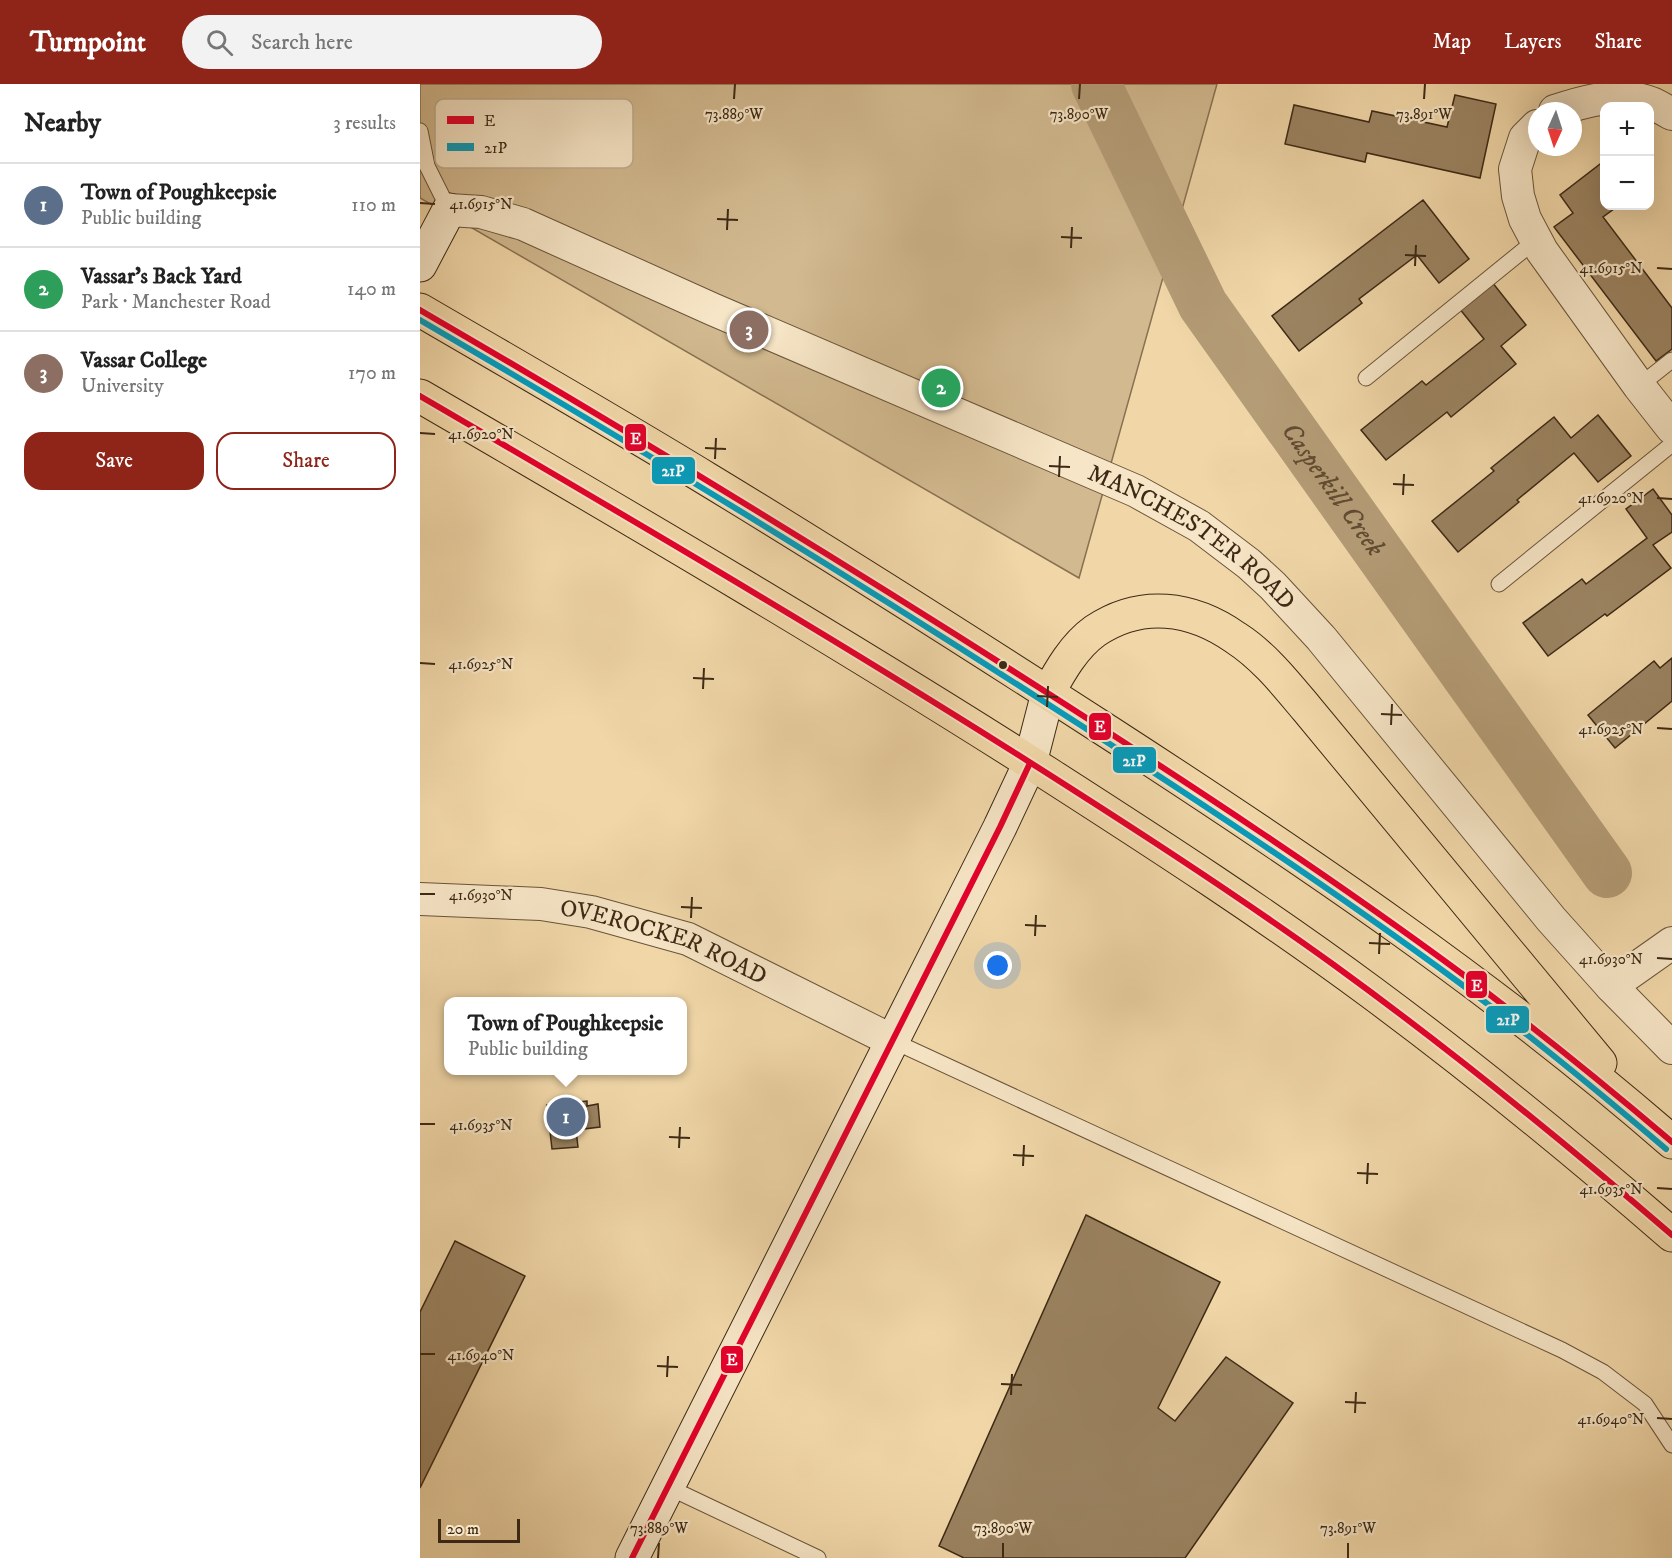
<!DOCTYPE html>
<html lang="en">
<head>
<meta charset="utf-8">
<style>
	body { margin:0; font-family:"IM FELL DW Pica",serif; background:#f2f2f2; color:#222 }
	.controls { position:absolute; right:18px; top:18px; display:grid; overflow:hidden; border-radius:12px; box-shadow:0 6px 24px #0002 }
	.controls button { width:54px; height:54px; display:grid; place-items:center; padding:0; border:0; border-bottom:2px solid #e0e0e0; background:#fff; color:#222; font:30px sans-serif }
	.compass { position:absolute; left:1108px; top:18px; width:54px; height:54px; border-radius:50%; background:#fff; box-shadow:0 6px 24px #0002; rotate:183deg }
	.scale { position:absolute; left:18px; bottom:15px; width:82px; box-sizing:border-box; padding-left:6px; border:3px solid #3d2915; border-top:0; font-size:16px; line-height:21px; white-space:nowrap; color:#3d2915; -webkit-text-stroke:4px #f6e5c6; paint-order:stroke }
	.you { position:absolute; left:578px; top:882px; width:21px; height:21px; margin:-15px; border:4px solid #fff; border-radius:50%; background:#1a73e8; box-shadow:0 0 0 9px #1a73e833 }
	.badge { display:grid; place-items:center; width:39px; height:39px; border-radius:50%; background:#8f2418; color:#fff; font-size:20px; font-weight:700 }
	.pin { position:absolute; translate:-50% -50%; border:3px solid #fff; box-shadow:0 2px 6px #0006 }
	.popup { position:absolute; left:24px; top:913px; width:243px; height:78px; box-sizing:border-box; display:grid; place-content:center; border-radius:12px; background:#fff; filter:drop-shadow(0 2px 4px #0005); font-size:20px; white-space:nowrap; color:#767676 }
	.popup b { font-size:22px; color:#222 }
	.popup::after { content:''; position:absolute; left:50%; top:100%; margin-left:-12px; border:12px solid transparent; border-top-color:#fff }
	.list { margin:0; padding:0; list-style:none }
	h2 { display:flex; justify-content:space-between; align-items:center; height:78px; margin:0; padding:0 24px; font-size:26px }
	h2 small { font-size:20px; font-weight:400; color:#767676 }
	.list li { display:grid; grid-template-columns:39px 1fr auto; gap:18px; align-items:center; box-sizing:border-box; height:84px; padding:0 24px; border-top:2px solid #e0e0e0 }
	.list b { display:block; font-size:22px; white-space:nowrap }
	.list p { margin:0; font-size:20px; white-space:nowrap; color:#767676 }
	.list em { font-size:20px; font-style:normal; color:#767676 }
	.actions { display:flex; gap:12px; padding:18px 24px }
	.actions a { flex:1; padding:14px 0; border:2px solid #8f2418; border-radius:18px; text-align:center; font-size:21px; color:#8f2418 }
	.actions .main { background:#8f2418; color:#fff }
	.icon { flex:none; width:33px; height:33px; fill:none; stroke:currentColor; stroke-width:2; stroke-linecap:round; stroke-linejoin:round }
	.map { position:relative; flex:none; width:1252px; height:1474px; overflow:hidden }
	header { display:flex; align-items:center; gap:36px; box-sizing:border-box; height:84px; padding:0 30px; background:#8f2418; color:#fff }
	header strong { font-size:28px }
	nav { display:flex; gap:33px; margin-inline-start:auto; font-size:21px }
	.search { width:420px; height:54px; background:#f2f2f2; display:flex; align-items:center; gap:15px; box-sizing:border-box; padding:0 21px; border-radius:33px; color:#767676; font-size:22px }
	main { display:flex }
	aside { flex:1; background:#fff }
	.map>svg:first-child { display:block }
</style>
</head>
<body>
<header>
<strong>Turnpoint</strong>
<div class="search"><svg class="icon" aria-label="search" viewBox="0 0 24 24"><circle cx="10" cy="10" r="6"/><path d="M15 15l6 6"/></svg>Search here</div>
<nav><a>Map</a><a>Layers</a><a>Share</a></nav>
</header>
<main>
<aside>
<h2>Nearby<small>3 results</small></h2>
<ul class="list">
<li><span class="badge" style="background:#5c6f8a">1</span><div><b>Town of Poughkeepsie</b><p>Public building</p></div><em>110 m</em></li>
<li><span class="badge" style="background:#2e9e5b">2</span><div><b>Vassar's Back Yard</b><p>Park · Manchester Road</p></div><em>140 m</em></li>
<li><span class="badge" style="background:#8d6e63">3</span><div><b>Vassar College</b><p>University</p></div><em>170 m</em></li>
</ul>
<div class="actions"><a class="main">Save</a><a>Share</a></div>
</aside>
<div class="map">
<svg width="1252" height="1474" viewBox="0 0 1252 1474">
	<rect width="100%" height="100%" fill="#f1d7a8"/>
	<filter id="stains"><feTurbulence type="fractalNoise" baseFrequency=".00333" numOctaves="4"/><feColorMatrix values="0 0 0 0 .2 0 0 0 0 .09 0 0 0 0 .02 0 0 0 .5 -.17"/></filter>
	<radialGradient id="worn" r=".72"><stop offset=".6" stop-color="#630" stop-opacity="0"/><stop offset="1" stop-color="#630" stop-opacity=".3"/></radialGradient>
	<!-- green -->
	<path fill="#d2b98f" stroke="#887152" stroke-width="1.5" d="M0 0H797L659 494 0 114Z"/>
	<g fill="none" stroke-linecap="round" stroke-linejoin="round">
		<!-- river -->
		<path stroke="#b49c76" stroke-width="50" id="s1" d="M676 0 783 221 1187 789"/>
	</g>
	<!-- building -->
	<path fill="#9b8361" stroke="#3d2915" stroke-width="1.5" d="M1035 11 1076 20 1060 94 947 69 945 78 865 60 874 21 949 38 952 27 1027 43Z
		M1184 77V122H1198L1183 133 1252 224V265L1236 277 1134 143 1153 129 1140 111Z
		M1003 116 1049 175 1019 199 997 171 939 215 942 219 879 267 852 232Z
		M1072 198 1106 241 1081 262 1096 280 1031 333 1027 328 966 376 941 346 1002 297 1006 301 1064 255 1039 224Z
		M1178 331 1211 372 1178 398 1154 369 1097 416 1099 418 1038 468 1012 437 1074 387 1071 384 1134 333 1151 354Z
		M1233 405 1252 431V448L1233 461 1251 484 1187 532 1185 530 1128 572 1103 539 1162 495 1166 500 1227 454 1206 425Z
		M1252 574V617L1195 664 1168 631 1234 577 1240 584Z
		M167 1017V1022L178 1020 180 1043 156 1046 158 1063 132 1065 127 1021Z
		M666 1131 800 1198 738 1324 755 1337 806 1273 873 1319 765 1474H544L519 1462Z
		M35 1157 105 1192 0 1404V1228Z"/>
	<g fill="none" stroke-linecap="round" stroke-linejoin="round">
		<!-- lane casing -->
		<g stroke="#6a543a" stroke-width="17">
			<path id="lane" d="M0 47 7 82 29 126
				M946 294 1116 156
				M1219 302 1252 276
				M1079 500 1252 360
				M473 957 1142 1266 1183 1288 1225 1320 1252 1361
				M248 1403 398 1474"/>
		</g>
		<!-- street casing -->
		<g stroke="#6a543a" stroke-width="34">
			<g id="street">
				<path d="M1135 27C1165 17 1200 7 1231 19 1238 22 1245 26 1252 30"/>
				<path d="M1117 42 1105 54 1095 85 1098 112 1105 135 1122 167 1219 302 1252 344"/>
				<path id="s2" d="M29 126 61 128 103 140 292 225 716 407 779 442 829 480 853 502 901 554 1131 835 1191 902 1252 964"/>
				<path id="s3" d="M0 815 121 820 171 828 268 855 473 957"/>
				<path d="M1191 902 1252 859"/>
			</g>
		</g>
		<!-- secondary casing -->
		<g stroke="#3d2915" stroke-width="35">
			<path id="secondary" d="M0 181 29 126
				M212 1474 580 743 610 679 628 609"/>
		</g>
		<!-- primary casing -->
		<g stroke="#3d2915" stroke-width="35">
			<path id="primary" d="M0 226C96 282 192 337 287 395 422 477 557 563 690 649 886 776 1075 904 1252 1058
				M0 312C212 435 423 559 630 691 739 761 847 831 951 908 1055 985 1154 1066 1252 1151
				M628 609C640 587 654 562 675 547 721 516 772 523 816 554 844 572 866 600 887 625L1180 979"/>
		</g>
		<!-- lane -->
		<use href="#lane" stroke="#f6e5c6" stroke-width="15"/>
		<!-- street -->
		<use href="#street" stroke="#f6e5c6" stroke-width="32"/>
		<!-- secondary -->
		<use href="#secondary" stroke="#f6e5c6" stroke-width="33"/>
		<!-- primary -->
		<use href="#primary" stroke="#f1d7a8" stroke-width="33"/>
		<!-- bus-1 casing -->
		<g stroke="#f6e5c6" stroke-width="10">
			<path id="bus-1" d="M0 226C211 349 420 476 626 608 768 699 910 792 1045 892 1116 945 1185 1001 1252 1058
				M0 312C199 428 397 544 592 667 701 736 810 806 914 881 1031 966 1143 1057 1252 1151
				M212 1474 580 743 610 679"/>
		</g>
		<!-- bus-2 casing -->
		<g stroke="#f6e5c6" stroke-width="10">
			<path id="bus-2" d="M0 236C211 359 418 485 623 617 765 708 905 800 1041 900 1111 952 1179 1008 1246 1065"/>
		</g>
		<!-- bus-1 -->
		<use href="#bus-1" stroke="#e4002b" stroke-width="6"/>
		<!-- bus-2 -->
		<use href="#bus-2" stroke="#069cbc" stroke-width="6"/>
	</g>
	<!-- ticks -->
	<path fill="none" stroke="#3d2915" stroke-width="2" d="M314 15 315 0M659 15 660 0M1004 15 1005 0M0 119 15 120M297 135 318 136M307 146 308 125M641 153 662 154M651 164 652 143M985 171 1006 172M995 182 996 161M1237 184 1252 185M0 349 15 350M285 364 306 365M295 375 296 354M629 382 650 383M639 393 640 372M973 400 994 401M983 411 984 390M1237 414 1252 415M0 579 15 580M273 594 294 595M283 605 284 584M617 612 638 613M627 623 628 602M961 630 982 631M971 641 972 620M1237 644 1252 645M0 810H15M261 823 282 824M271 834 272 813M605 841 626 842M615 852 616 831M949 859 970 860M959 870 960 849M1237 874 1252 875M0 1040H15M249 1053 270 1054M259 1064 260 1043M593 1071 614 1072M603 1082 604 1061M937 1089 958 1090M947 1100 948 1079M1237 1104 1252 1105M0 1270H15M237 1282 258 1283M247 1293 248 1272M581 1300 602 1301M591 1311 592 1290M925 1318 946 1319M935 1329 936 1308M1237 1334 1252 1335M238 1474 239 1459M583 1474V1459M928 1474V1459"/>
	<!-- markers -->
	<circle fill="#3d2915" stroke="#f6e5c6" stroke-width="2" cx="583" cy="581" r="5"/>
	<g text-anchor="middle" stroke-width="4.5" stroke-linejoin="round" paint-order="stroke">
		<!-- street labels -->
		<g font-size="24" fill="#3d2915" stroke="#f6e5c6">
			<text dy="8" stroke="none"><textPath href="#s2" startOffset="816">MANCHESTER ROAD</textPath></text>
			<text dy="8" stroke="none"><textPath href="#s3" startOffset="250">OVEROCKER ROAD</textPath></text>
		</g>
		<!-- water labels -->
		<g font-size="26" font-style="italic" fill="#614c32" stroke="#f6e5c6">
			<text dy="9" stroke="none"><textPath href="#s1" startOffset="471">Casperkill Creek</textPath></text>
		</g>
	</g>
	<!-- legend -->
	<rect x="15" y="15" width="198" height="69" rx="9" fill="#f6e5c6" stroke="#bead91" stroke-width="1.5"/>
	<rect x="27" y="32" width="27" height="8" fill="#e4002b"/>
	<rect x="27" y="59" width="27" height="8" fill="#069cbc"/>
	<g font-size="16" fill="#3d2915">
		<text x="64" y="42">E</text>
		<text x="64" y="69">21P</text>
	</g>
	<g font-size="15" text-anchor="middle" fill="#3d2915" stroke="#f6e5c6" stroke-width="4.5" stroke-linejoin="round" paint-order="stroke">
		<text x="314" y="35">73.889°W</text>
		<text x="659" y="35">73.890°W</text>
		<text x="1004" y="35">73.891°W</text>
		<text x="61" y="125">41.6915°N</text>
		<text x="1191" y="189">41.6915°N</text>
		<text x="61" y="355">41.6920°N</text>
		<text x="1191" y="419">41.6920°N</text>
		<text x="61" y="585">41.6925°N</text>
		<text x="1191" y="650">41.6925°N</text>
		<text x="61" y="816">41.6930°N</text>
		<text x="1191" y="880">41.6930°N</text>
		<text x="61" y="1046">41.6935°N</text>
		<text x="1191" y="1110">41.6935°N</text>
		<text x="61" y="1276">41.6940°N</text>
		<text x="1191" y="1340">41.6940°N</text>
		<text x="239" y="1449">73.889°W</text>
		<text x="583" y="1449">73.890°W</text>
		<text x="928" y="1449">73.891°W</text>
	</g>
	<g stroke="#f6e5c6" stroke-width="2">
		<rect x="204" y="339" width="23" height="29" rx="6" fill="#e4002b"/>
		<rect x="231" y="372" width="45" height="29" rx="6" fill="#069cbc"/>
		<rect x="668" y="628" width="24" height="29" rx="6" fill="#e4002b"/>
		<rect x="692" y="662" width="45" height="28" rx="6" fill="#069cbc"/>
		<rect x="1045" y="886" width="23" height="29" rx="6" fill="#e4002b"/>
		<rect x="1065" y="921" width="45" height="29" rx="6" fill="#069cbc"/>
		<rect x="300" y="1261" width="24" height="29" rx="6" fill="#e4002b"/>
	</g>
	<g font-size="16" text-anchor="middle" font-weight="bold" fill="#fff">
		<text x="216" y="360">E</text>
		<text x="253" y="392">21P</text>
		<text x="680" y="648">E</text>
		<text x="714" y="682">21P</text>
		<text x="1057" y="907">E</text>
		<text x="1088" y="941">21P</text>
		<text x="312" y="1281">E</text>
	</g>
	<rect width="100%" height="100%" filter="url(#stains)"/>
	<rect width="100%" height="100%" fill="url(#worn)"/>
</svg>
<div class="controls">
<button>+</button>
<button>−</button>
</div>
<svg class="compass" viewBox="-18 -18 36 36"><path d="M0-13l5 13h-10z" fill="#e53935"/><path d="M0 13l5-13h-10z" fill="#767676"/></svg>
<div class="scale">20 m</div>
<div class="you"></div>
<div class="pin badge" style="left:146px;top:1033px;background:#5c6f8a">1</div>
<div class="popup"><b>Town of Poughkeepsie</b>Public building</div>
<div class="pin badge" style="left:521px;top:304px;background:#2e9e5b">2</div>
<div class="pin badge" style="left:329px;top:246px;background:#8d6e63">3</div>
</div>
</main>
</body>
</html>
